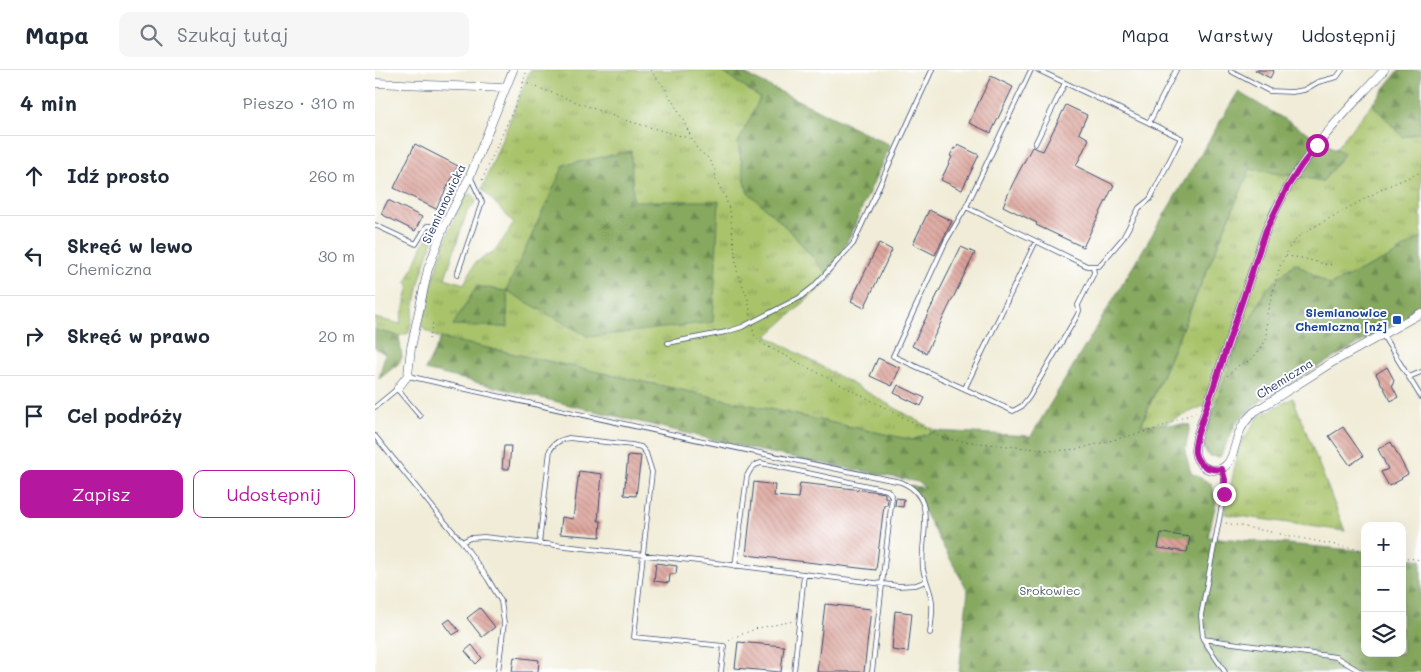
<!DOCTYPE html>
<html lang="pl">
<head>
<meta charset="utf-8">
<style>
	body { margin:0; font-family:Mali,sans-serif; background:#f6f6f7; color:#1f2937 }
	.controls { position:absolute; right:15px; bottom:15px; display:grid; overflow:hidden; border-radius:10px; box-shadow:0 5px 20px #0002 }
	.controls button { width:45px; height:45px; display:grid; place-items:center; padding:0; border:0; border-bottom:1px solid #e0e1e3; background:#fff; color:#1f2937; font:25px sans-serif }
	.stop { position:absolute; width:15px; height:15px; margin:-11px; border:4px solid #b5179e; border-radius:50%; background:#fff }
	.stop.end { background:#b5179e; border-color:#fff; box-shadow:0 1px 5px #0008 }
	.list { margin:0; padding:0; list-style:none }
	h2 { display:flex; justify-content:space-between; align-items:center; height:65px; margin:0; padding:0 20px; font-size:21px }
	h2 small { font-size:16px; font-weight:400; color:#747a83 }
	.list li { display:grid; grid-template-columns:32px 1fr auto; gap:15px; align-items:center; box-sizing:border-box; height:80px; padding:0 20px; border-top:1px solid #e0e1e3 }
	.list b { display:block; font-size:19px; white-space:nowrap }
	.list p { margin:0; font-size:16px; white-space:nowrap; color:#747a83 }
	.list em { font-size:16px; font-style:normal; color:#747a83 }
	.actions { display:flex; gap:10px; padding:15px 20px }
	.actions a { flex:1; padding:11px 0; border:1px solid #b5179e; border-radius:10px; text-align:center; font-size:18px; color:#b5179e }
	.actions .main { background:#b5179e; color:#fff }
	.icon { flex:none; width:28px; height:28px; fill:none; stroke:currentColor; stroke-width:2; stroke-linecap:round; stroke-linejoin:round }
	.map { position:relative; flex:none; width:1046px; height:602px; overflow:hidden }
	header { display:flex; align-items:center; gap:30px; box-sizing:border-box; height:70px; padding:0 25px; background:#fff; border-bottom:1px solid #e0e1e3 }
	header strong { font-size:24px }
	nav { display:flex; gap:28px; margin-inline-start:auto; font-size:18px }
	.search { width:350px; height:45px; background:#f6f6f7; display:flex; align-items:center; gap:12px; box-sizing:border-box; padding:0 18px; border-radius:10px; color:#747a83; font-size:19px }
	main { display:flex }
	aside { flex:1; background:#fff }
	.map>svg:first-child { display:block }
</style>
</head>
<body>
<header>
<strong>Mapa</strong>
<div class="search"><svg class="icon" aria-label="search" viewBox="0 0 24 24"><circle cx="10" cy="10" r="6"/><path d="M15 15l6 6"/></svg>Szukaj tutaj</div>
<nav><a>Mapa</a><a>Warstwy</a><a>Udostępnij</a></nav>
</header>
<main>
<aside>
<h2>4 min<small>Pieszo · 310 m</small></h2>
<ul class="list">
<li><svg class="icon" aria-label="ahead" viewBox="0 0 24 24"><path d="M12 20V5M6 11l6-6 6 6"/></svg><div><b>Idź prosto</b></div><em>260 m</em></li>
<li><svg class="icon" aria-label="left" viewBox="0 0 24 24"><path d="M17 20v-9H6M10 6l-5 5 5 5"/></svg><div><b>Skręć w lewo</b><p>Chemiczna</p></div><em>30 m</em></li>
<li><svg class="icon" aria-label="right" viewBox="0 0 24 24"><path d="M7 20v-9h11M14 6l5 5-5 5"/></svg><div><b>Skręć w prawo</b></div><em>20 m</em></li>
<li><svg class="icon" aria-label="arrive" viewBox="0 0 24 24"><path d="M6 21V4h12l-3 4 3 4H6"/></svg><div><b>Cel podróży</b></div></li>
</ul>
<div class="actions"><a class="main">Zapisz</a><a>Udostępnij</a></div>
</aside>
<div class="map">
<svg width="1046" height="602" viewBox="0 0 1046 602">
	<defs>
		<pattern id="grass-tufts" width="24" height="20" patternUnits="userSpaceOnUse" patternTransform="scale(1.25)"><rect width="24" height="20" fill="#a8c36a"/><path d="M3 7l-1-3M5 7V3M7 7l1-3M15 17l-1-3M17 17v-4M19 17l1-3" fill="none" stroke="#889f5a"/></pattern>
		<pattern id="forest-firs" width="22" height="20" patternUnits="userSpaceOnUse" patternTransform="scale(1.25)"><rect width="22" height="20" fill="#86a95e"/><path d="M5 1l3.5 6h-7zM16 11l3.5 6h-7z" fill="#6d8a51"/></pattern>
		<pattern id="building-back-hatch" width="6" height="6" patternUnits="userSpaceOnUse" patternTransform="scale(1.25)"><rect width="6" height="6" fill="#dba198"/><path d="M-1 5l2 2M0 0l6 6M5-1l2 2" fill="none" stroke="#b1847f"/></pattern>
	</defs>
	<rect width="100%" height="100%" fill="#fff"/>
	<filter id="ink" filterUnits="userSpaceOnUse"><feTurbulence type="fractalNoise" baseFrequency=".02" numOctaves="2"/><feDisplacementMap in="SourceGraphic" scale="10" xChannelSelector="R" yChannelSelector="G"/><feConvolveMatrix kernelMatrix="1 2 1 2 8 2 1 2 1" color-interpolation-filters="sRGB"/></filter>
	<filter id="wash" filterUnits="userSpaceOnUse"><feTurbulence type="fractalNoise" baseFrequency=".0096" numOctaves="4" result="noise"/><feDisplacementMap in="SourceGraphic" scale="20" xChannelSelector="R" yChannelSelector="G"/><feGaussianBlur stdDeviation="1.12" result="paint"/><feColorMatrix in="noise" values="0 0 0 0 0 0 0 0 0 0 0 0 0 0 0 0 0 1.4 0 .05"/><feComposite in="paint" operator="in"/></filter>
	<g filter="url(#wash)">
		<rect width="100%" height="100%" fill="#f0ecd7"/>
		<!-- grass -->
		<path fill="url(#grass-tufts)" stroke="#627964" d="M155 0H345L385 28 363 73 372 121 412 158 456 208 392 266 561 361 537 370 66 268 60 266 46 257C57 211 69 167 90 125L97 124 100 127 101 133 92 142 70 208 89 214 100 193 121 180 139 153 107 119Z
			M997 34 1028 67 1046 62V169L1015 187 955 215 920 193 890 221 864 271 842 330 788 354 766 356 875 99 948 111 969 84 961 78Z
			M54 162H58L59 167 45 209 34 263 24 266 0 260V248L25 254 34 215 31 213Z
			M918 328 970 461 850 444 864 376 884 346Z"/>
		<!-- forest -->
		<path fill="url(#forest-firs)" stroke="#506c5e" d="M345 0H361L515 75 456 208 412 158 372 121 363 73 385 28Z
			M1024 0H1046V62L1028 67 997 34Z
			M863 22 969 84 948 111 875 99 766 355 788 354 815 355 810 382 816 403 837 414 841 433 833 467 990 481V583H1027V487L1046 490V602H584L593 521 534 415 550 418 543 412 381 380 50 300 66 268 537 370 561 361 656 366Z
			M256 81 258 131H344L338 252 214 267 132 221 133 257 78 255 102 216 131 221 189 95Z
			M1046 167V238L890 327 862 351 845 387 834 386 829 380 831 360 864 271 890 221 920 193 955 215 1015 187Z
			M0 260 24 266 27 287 23 294 4 309 10 284 0 278Z"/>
		<g id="blocks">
			<!-- building -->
			<path fill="url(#building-back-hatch)" d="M880 0H899L895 8Z
				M616 6 638 17 616 63 594 53Z
				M691 35 712 45 704 63 714 69 701 96 739 115 708 177 661 155 662 153 628 136 638 113 657 77 668 81Z
				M40 74 83 96 61 139 19 118Z
				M583 75 604 85 587 120 566 110 577 87 575 86 579 78 581 79Z
				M13 130 47 147 40 161 6 144Z
				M554 140 577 151 560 185 538 174Z
				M504 173 517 180 489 238 476 231Z
				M586 177 600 183 551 283 537 276Z
				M503 288 525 298 517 316 495 306Z
				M1012 297 1019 310 1017 315 1023 327 1016 331 1001 304Z
				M523 315 550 328 546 336 519 323Z
				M968 357 988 386 975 395 954 366Z
				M1016 372 1033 404 1026 408 1027 409 1014 416 1006 402 1013 399 1003 379Z
				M129 376H136L134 399H127Z
				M253 385 266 386 261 426 249 425Z
				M204 401 227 404 223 451H226L225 467 185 464 187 447 198 449Z
				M379 412 400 415 399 426 423 428 425 413 497 421 510 423V427L513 429 512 435H509L501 500 371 485Z
				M521 428 529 429 528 437 520 436Z
				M786 463 815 467 812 482 783 478Z
				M281 493 302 496 301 504H295L294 513 279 511Z
				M450 534 496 539 489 602H442Z
				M105 538 120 557 107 567 92 548Z
				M520 541 537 543 533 582 517 580Z
				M75 549 84 561 78 565 69 553Z
				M363 572 409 576 406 602 360 598Z
				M97 575 107 588 101 594 90 581Z
				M139 587 164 590 163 602H137Z"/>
		</g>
	</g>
	<g filter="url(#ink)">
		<use href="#blocks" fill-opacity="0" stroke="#3b4b70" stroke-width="1"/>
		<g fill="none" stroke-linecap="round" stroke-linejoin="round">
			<!-- service casing -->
			<g stroke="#3b4b70" stroke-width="5.5">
				<path id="service" d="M656 0 591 137 571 171 518 286 638 341 647 336 654 327 702 246 704 241 703 235 719 203 718 196
					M856 1 894 21 917 22 929 20 943 12 962 7 967 0
					M774 53 801 0
					M660 74 690 13
					M591 137 712 196H724L748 168 764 138 775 129 806 68 663 0
					M0 155 41 174 52 156H69
					M82 205 107 132 95 106
					M1007 264 1046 327
					M293 273 351 262 367 257 424 228 438 217 478 174 557 0
					M33 306C197 343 361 379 526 412 565 428 544 468 548 499 550 510 556 521 557 532 558 542 556 553 555 563
					M1034 307 1046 302
					M590 318 661 171
					M22 319 45 346
					M0 337 23 318
					M0 366 63 444 87 472 113 509 126 531 129 553 123 602
					M847 399 849 411V424L826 545 828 569 850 602
					M87 472 95 468 109 467 341 493 524 516 541 515 551 511
					M164 474 175 380C180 372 185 370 194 368L257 375 266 377 271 383 277 402 259 567 349 576 346 602
					M360 496 372 406C376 398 378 395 386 393L512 420 515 423 517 428 497 602
					M828 569 961 587 986 602
					M419 602 429 504"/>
			</g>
			<!-- minor casing -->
			<g stroke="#3b4b70" stroke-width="9">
				<path id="minor" d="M1009 0C981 31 950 62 926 96 912 116 901 138 891 160L822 366C821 374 818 382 822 389 825 395 832 400 838 400 859 401 858 375 865 361 868 353 873 348 879 342L956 293 1046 243
					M0 13 130 18
					M23 318 33 305 36 278 53 199 69 156 95 106 138 0"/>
			</g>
			<!-- path -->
			<path stroke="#3b4b70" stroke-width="1" stroke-dasharray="1 4" stroke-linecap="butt" d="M275 0 290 18 307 48 322 79 333 88 340 100 341 110 350 126 355 142 362 201 373 229 376 246
				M148 12 249 50 317 69
				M107 110 142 31 152 0
				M911 186 927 188 953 195 960 194
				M378 260 379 265 386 273 566 367 577 370 679 381 703 379 781 359 821 342
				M54 269 58 252
				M852 306 864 295 876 290 887 277 891 269 892 243 905 196 914 178 923 167 937 158 1011 117 1046 102
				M851 453 990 481
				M1027 487 1046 490
				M354 571 357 568 383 558 419 551"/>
			<!-- service -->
			<use href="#service" stroke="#fff" stroke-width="4"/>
			<!-- minor -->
			<use href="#minor" stroke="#fff" stroke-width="8"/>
		</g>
	</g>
	<g fill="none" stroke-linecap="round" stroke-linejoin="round" filter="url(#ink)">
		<!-- route -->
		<path stroke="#b5179e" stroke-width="6" d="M849 424 850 410 847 399C835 401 823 396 820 383 819 378 821 372 822 366L891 160 912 118 926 96 942 75"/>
	</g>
	<!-- markers -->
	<rect fill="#1a4fb4" stroke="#fff" stroke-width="2" x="1017" y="245" width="10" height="10" rx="2.5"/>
	<g text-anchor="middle" stroke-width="4" stroke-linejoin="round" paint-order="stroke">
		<!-- street labels -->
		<g font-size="12" fill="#1b2f5e" stroke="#fff">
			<text transform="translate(69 134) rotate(-65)" y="4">Siemianowicka</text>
			<text transform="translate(910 309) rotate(-32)" y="4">Chemiczna</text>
		</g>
		<!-- transit labels -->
		<g font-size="12" font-weight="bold" fill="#164399" stroke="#fff" text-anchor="end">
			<text x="1012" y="247">Siemianowice<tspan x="1012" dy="14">Chemiczna [nż]</tspan></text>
		</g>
		<!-- park labels -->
		<g font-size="12" fill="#455b62" stroke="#fff">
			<text x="675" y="525">Srokowiec</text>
		</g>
	</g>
</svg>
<div class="controls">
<button>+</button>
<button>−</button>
<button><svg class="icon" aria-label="layers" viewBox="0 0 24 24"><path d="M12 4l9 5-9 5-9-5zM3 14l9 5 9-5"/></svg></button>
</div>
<div class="stop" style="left:942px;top:75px"></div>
<div class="stop end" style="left:849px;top:424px"></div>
</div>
</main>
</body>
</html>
